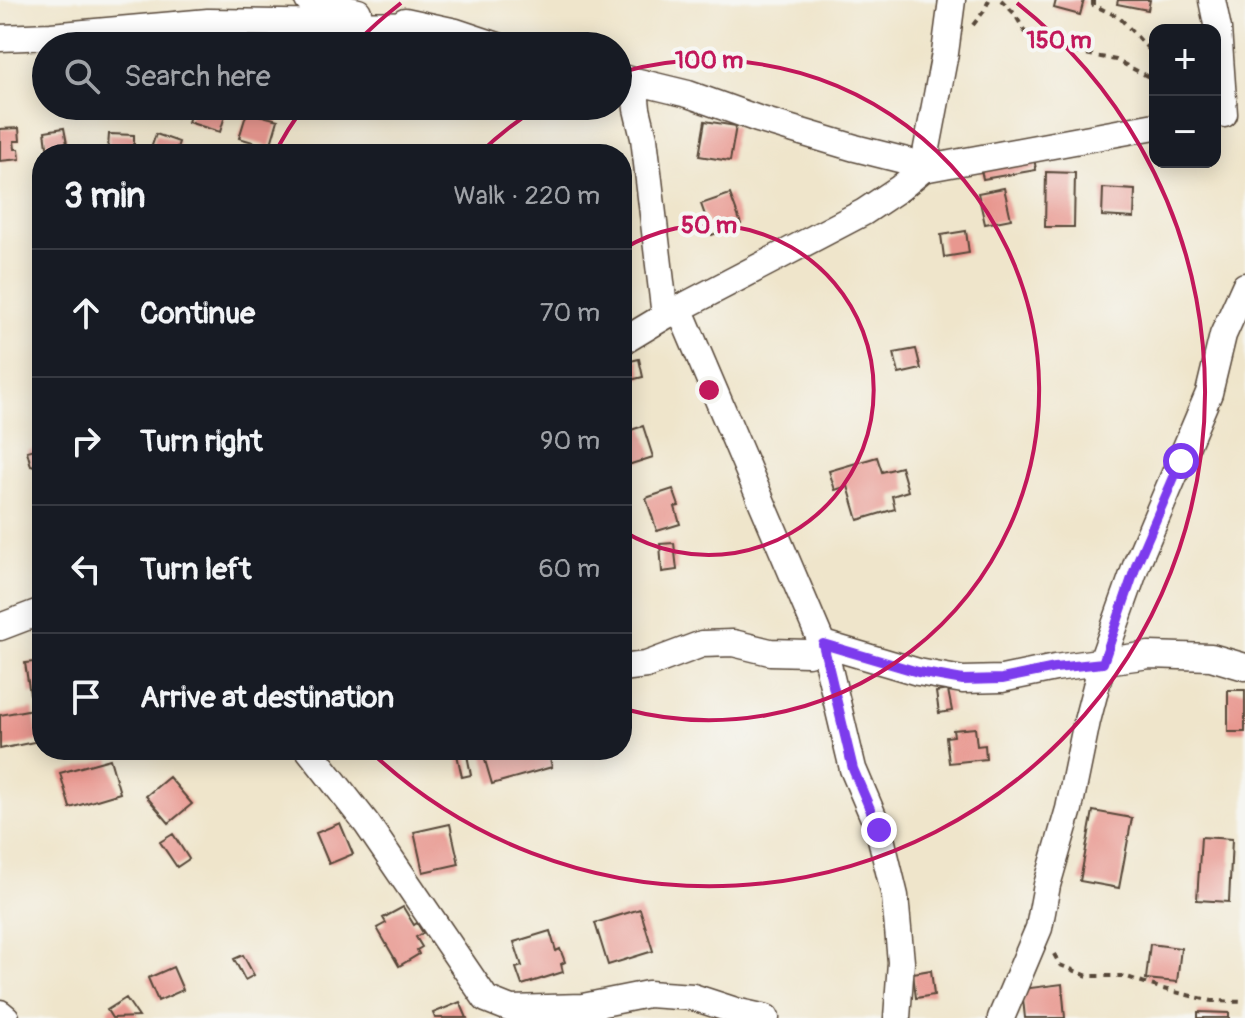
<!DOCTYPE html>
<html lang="en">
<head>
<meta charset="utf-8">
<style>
	body { margin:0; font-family:Pangolin,sans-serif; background:#242831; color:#f1f3f6 }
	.controls { position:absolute; right:24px; top:24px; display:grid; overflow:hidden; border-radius:16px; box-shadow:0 4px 20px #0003 }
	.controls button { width:72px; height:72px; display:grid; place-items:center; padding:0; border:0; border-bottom:2px solid #363941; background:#171b24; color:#f1f3f6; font:40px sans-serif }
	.stop { position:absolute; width:24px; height:24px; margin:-18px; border:6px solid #7c3aed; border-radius:50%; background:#fff }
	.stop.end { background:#7c3aed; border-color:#fff; box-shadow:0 2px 8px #0008 }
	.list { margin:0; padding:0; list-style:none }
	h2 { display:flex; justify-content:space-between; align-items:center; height:104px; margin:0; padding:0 32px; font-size:34px }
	h2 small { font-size:26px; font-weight:400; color:#9ea1a6 }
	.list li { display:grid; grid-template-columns:52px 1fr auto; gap:24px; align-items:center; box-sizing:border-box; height:128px; padding:0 32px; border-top:2px solid #363941 }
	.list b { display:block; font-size:30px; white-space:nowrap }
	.list em { font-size:26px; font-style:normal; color:#9ea1a6 }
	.icon { flex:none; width:44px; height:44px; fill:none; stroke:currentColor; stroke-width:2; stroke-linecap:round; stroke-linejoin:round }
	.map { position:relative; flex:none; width:1245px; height:1018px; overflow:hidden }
	.search { position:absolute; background:#171b24; box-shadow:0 4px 20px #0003; left:32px; top:32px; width:600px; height:88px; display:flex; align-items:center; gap:20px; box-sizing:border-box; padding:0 28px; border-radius:44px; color:#9ea1a6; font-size:30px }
	.panel { position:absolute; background:#171b24; box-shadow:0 4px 20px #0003; left:32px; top:144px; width:600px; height:616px; border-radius:32px }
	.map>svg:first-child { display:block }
</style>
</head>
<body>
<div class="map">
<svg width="1245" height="1018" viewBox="0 0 1245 1018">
	<rect width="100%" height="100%" fill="#f6f6f2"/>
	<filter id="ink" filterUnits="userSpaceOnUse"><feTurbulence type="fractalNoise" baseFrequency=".0125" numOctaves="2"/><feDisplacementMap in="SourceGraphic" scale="16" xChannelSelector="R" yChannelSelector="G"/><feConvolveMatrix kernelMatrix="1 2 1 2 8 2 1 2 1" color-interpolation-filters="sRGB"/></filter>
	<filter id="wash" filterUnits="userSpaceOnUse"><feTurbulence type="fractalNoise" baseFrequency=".006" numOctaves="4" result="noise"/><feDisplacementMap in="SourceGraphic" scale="32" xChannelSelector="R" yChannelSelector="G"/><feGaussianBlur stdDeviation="1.8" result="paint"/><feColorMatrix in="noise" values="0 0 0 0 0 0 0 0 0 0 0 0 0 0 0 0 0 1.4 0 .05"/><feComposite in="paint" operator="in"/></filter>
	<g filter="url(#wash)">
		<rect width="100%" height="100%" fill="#efe5cb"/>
		<g id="blocks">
			<!-- building -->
			<path fill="#e8978f" d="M1056 0H1084L1080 15 1054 8Z
				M1118 0H1150L1148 10 1117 4Z
				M193 106H228L220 132 188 122Z
				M247 112 278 120 270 147 239 138Z
				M705 121 736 126 730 161 699 156Z
				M19 128 20 141H14L15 149H19L20 159 0 161V129Z
				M64 128 69 154H48L45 131Z
				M109 134 134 135V149L108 148Z
				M156 134 179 142 175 154H149Z
				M1034 157 1036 170 983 179 980 165Z
				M1046 172 1075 173 1074 227H1045Z
				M1004 188 1011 219 985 224 978 193Z
				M1103 188 1135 190 1134 218 1102 216Z
				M730 194 741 224 712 235 701 204Z
				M966 231 969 253 944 257 941 235Z
				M916 349 921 369 899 374 894 353Z
				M639 359 643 377 622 382V363Z
				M643 426 653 457 628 465 622 447V433Z
				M42 447V463L31 466 27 451Z
				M877 457 882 472 901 467 908 491 892 496 895 509 858 520 848 486 835 490 829 471Z
				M673 489 679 506 675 507 680 524 657 531 646 498Z
				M674 543 677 570 662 572 660 544Z
				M42 661V692L30 694 25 663Z
				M948 690 952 711 939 713 936 692Z
				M1228 690H1245V732H1228Z
				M33 709 39 741 0 749V715Z
				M975 728 977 746 985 745 986 759 949 763 946 737 954 736 953 730Z
				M456 750H466L471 775 462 777Z
				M482 750H548L552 767 492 784Z
				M110 759 120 793 70 808 60 773Z
				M169 777 192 804 169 823 146 796Z
				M1093 811 1132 818 1119 888 1080 881Z
				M340 823 353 854 329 864 316 833Z
				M450 824 459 864 423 872 414 832Z
				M173 834 189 859 177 867 160 842Z
				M1201 837 1232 839 1229 902 1197 900Z
				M403 907 414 925 417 923 423 933 416 937 422 947 417 950 419 954 399 966 377 928 386 923 383 918Z
				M640 909 653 951 608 965 595 923Z
				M550 931 556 951 560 949 565 962 561 964 563 972 522 985 516 968 522 966 514 942Z
				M1150 944 1181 948 1177 982 1146 979Z
				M243 955 254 975 245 980 234 959Z
				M173 967 183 990 158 1001 148 978Z
				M931 970 934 995 916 998 913 973Z
				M1062 984 1065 1018H1025L1022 989Z
				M126 998 139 1017 112 1018 107 1010Z
				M460 1002 467 1018H435L433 1013Z
				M1198 1012 1229 1013V1018H1198Z"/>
		</g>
	</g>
	<g filter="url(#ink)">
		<use href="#blocks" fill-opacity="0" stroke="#564638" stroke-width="2"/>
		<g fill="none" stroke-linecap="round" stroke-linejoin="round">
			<!-- minor casing -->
			<g stroke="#564638" stroke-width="29">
				<path id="minor" d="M308 0 358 12
					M1212 0 1218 29 1224 114
					M405 21 456 32 498 46
					M0 38 51 36 208 22 422 25
					M618 77 688 94 758 119 855 148 907 161 923 169 1155 126
					M634 81 637 109 644 138 665 316
					M679 308 824 648 853 769 879 830 895 896 901 962 897 1018
					M622 342 665 316 864 212 900 188 923 169 945 53 952 0
					M0 627 42 611
					M823 644 918 672 963 680 1002 679 1055 668 1149 655 1211 657 1245 667
					M622 668 646 665 702 644 733 643 770 652 808 653 824 648
					M309 750 367 824 486 999 511 1009 583 1007 648 994 693 997 739 1012 766 1018
					M0 1013 6 1018
					M1001 1018 1039 928 1047 885 1069 809 1087 721 1104 656 1137 563 1209 393 1223 335 1245 286"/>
			</g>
			<!-- path -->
			<path stroke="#564638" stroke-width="4" stroke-dasharray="6 6" stroke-linecap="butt" d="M1001 0 1014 13 1027 35 1044 46 1116 60 1155 80
				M1093 0V5L1119 17 1155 56
				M973 25 984 11 989 0
				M1054 954 1060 965 1088 976H1124L1163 989 1212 1001 1245 1002"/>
			<!-- minor -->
			<use href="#minor" stroke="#fff" stroke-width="26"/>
		</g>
	</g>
	<g fill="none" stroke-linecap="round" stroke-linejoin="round" filter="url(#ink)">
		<!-- route -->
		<path stroke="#7c3aed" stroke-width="10" d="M879 830 853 769 823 644 918 672 963 680 1002 679 1055 668 1103 663 1137 563 1181 461"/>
	</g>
	<!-- distance rings -->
	<g fill="none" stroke="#c2185b" stroke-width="4">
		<path d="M623 249A165 165 0 1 1 623 531"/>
		<path d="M480 153A330 330 0 0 1 539 107M618 73A330 330 0 1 1 624 709"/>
		<path d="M274 154A495 495 0 0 1 304 106M356 43A495 495 0 0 1 401 3M1017 3A495 495 0 1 1 371 752"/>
	</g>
	<circle cx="709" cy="390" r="12" fill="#c2185b" stroke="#f6f6f2" stroke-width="4"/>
	<g font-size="24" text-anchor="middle" font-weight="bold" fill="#c2185b" stroke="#f6f6f2" stroke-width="8" stroke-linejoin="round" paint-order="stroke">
		<text x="1059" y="48">150 m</text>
		<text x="709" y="68">100 m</text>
		<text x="709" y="233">50 m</text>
	</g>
</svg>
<div class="controls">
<button>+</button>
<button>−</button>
</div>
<div class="stop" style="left:1181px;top:461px"></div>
<div class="stop end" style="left:879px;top:830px"></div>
<div class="search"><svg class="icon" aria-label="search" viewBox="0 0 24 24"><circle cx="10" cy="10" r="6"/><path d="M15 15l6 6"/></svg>Search here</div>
<section class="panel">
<h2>3 min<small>Walk · 220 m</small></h2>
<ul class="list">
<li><svg class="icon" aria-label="ahead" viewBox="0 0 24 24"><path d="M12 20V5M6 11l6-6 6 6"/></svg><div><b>Continue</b></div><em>70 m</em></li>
<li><svg class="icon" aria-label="right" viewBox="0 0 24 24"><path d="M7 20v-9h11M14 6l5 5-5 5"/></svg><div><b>Turn right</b></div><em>90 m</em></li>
<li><svg class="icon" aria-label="left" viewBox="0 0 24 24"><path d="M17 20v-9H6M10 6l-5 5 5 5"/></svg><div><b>Turn left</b></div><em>60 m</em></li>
<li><svg class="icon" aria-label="arrive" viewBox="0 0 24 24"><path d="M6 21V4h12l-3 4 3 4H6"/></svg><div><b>Arrive at destination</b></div></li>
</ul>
</section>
</div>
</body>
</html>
